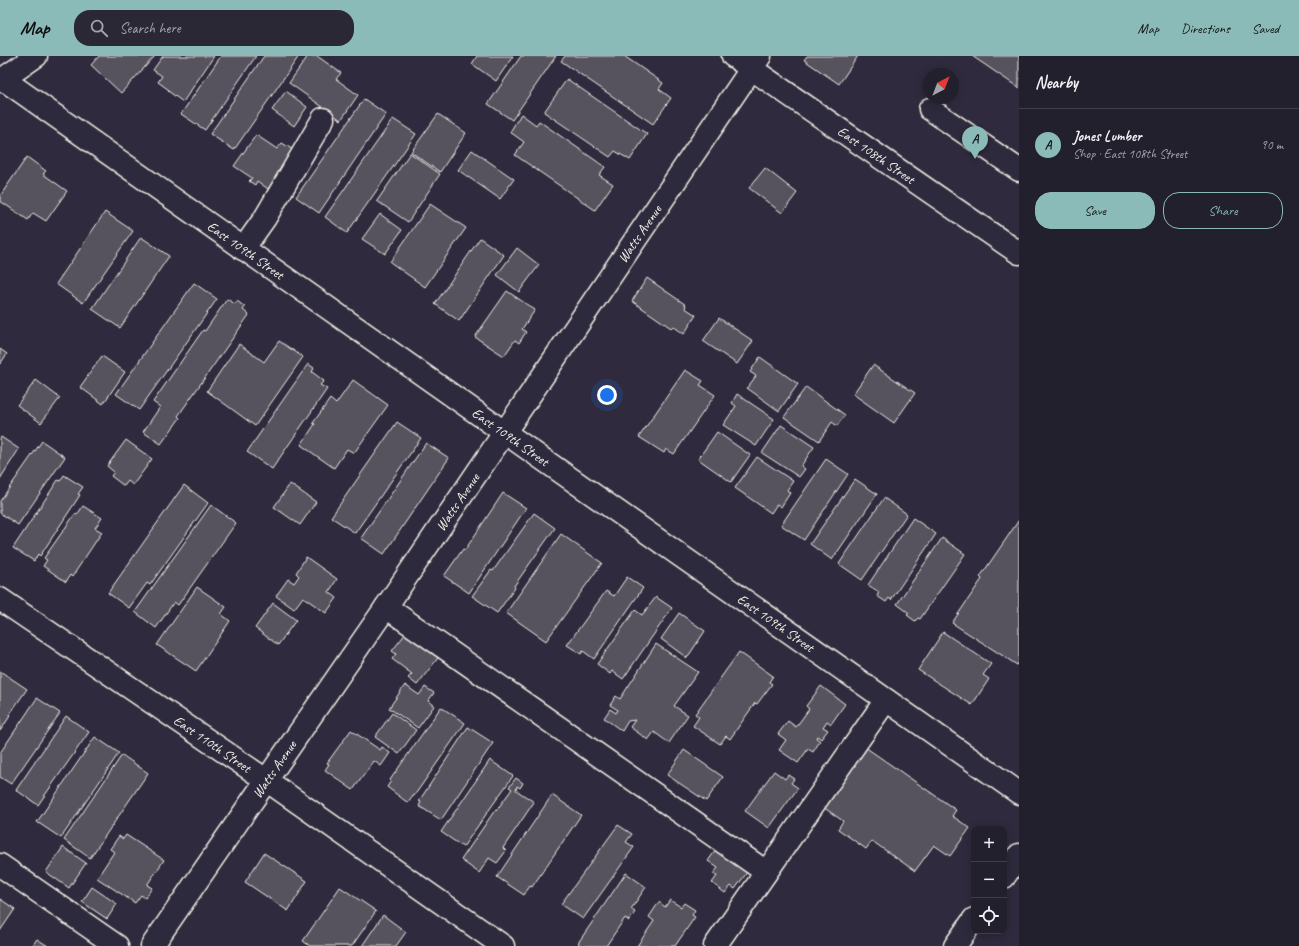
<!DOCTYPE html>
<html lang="en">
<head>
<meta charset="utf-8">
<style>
	body { margin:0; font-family:Caveat,sans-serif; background:#2b2836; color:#f1f3f6 }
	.controls { position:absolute; right:12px; bottom:12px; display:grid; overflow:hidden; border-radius:8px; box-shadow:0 2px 10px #0003 }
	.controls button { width:36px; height:36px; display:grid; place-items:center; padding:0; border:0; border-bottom:1px solid #403e4a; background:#23202e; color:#f1f3f6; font:20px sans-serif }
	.compass { position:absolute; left:923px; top:12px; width:36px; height:36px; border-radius:50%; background:#23202e; box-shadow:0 2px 10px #0003; rotate:42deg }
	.you { position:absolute; left:607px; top:339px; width:14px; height:14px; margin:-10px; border:3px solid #fff; border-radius:50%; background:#1a73e8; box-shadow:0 0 0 6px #1a73e833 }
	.badge { display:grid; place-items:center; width:26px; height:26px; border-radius:50%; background:#8bbbb9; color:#111; font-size:13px; font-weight:700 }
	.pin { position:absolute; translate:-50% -33px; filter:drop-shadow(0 1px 2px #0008) }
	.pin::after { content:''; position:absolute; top:21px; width:14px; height:12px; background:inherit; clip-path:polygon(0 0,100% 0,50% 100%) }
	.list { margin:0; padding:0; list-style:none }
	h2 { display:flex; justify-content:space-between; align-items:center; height:52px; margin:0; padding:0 16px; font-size:17px }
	h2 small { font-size:13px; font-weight:400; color:#a3a3aa }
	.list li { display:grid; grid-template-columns:26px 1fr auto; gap:12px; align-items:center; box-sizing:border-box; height:72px; padding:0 16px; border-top:1px solid #403e4a }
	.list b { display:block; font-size:15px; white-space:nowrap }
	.list p { margin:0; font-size:13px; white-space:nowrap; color:#a3a3aa }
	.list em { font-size:13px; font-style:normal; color:#a3a3aa }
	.actions { display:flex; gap:8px; padding:12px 16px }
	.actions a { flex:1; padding:9px 0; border:1px solid #8bbbb9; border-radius:16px; text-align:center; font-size:14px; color:#8bbbb9 }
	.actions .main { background:#8bbbb9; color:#111 }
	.icon { flex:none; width:22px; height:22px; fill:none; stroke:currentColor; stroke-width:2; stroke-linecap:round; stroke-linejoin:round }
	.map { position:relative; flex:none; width:1019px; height:890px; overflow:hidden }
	header { display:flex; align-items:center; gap:24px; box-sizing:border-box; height:56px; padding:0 20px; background:#8bbbb9; color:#111 }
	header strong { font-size:19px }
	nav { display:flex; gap:22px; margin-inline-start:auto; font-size:14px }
	.search { width:280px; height:36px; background:#2b2836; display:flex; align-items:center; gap:10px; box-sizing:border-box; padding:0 14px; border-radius:16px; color:#a3a3aa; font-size:15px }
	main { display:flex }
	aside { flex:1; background:#23202e }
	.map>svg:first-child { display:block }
</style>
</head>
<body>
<header>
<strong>Map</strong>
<div class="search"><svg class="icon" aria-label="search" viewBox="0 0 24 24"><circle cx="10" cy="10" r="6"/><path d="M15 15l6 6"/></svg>Search here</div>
<nav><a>Map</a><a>Directions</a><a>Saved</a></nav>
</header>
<main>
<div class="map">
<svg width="1019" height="890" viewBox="0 0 1019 890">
	<rect width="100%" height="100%" fill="#2f2a3d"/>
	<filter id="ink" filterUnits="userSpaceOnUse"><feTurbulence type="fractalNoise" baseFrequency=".025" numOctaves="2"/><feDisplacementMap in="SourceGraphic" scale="8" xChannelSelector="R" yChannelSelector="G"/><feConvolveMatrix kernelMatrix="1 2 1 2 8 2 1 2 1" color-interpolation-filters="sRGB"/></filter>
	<g filter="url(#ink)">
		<!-- building -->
		<path fill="#56525f" stroke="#f4f1e8" d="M99 0H155L121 37 91 9Z
			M163 0H214L183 46 168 35 169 34 158 26 162 20 153 14Z
			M221 0H256L205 74 181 58Z
			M264 0H299L234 94 210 78Z
			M308 0H317L341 17 336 23 358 39 341 64 289 27Z
			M477 0H513L496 25 472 8Z
			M521 0H556L512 64 488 48Z
			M565 0H624L663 27 659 33 671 42 653 68 561 5Z
			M807 0H858L839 28 804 4Z
			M972 0H1019V32Z
			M567 23 647 78 630 104 615 95 610 101 544 56Z
			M286 35 307 51 294 70 272 54Z
			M364 43 386 58 319 157 296 141Z
			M438 58 466 77 440 116 411 96Z
			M521 58 536 69 539 65 605 111 599 119 613 128 595 154 515 99 524 86 510 76Z
			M393 63 416 78 347 177 325 161Z
			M256 79 277 93 282 87 295 95 268 133 257 125 255 129 249 125 252 122 234 110Z
			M472 94 514 123 500 143 458 114Z
			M410 97 440 118 408 166 377 145Z
			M27 101 46 115 43 118 67 135 46 165 33 157 28 164 0 145V140Z
			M765 112 797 137 782 157 749 132Z
			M430 148 466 172 425 231 390 206Z
			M105 156 133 175 83 247 56 228Z
			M380 158 402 174 385 198 362 183Z
			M141 181 169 200 120 272 92 253Z
			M480 182 504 199 459 265 435 248Z
			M517 192 539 209 519 236 497 219Z
			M647 222 686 249 685 252 696 259 684 278 673 270 671 272 632 245Z
			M194 227 217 243 139 354 116 338Z
			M507 235 535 254 522 273 526 276 519 287 515 284 504 300 475 281Z
			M227 243 235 248 237 245 245 251 243 254 249 259 178 360 180 362 161 388 143 376 160 351 153 346 203 274 205 275Z
			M719 262 753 285 737 308 703 285Z
			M279 285 303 301 255 370 207 335 239 288 264 306Z
			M0 293 7 298 0 308Z
			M102 300 125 316 103 348 80 331Z
			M760 301 798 328 779 355 747 332 756 320 750 316Z
			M308 308 314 312 312 316 324 325 320 329 327 333 272 413 247 396Z
			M873 309 915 337 894 367 853 338Z
			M685 314 703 325 700 329 715 339 674 398 666 393 664 397 639 381Z
			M36 324 60 342 41 367 17 349Z
			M353 324 388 349 354 397 347 393 334 412 301 389 315 368 313 367 330 343 336 348Z
			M806 331 845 359 837 370 832 366 819 385 784 361Z
			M737 338 774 363 756 390 723 369 736 350 732 347Z
			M397 366 421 382 355 477 331 461Z
			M781 369 814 391 801 410 805 413 799 421 762 397Z
			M717 376 750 399 731 426 698 403Z
			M1 381 19 393 0 423V383Z
			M126 384 152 403 133 429 128 425 124 430 111 420 114 416 107 410Z
			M42 385 65 401 18 469 0 457V445Z
			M426 387 449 402 384 498 361 482Z
			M757 401 793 425 787 434 790 437 781 451 777 448 771 457 735 432Z
			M826 403 848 418 804 484 781 469Z
			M64 419 83 431 78 438 80 439 40 500 38 498 34 505 13 492 58 424 60 425Z
			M855 423 877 438 832 504 810 488Z
			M290 428 316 446 300 469 274 451Z
			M184 429 208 447 150 529 147 527 129 552 108 537Z
			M503 437 526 452 469 537 444 520 463 493 465 494Z
			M884 442 907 458 862 524 839 508Z
			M211 449 236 467 178 549 174 546 156 572 135 556Z
			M83 450 102 462 95 472 102 476 72 521 70 519 66 526 43 510 47 504 44 502 75 458 77 459Z
			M534 457 555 472 514 530 515 532 497 557 472 540 491 514 493 515Z
			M913 462 936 478 891 544 889 542 886 546 877 540 879 536 868 529Z
			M1019 464V606L1017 609 952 567 982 523 980 521Z
			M561 478 602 507 546 585 506 557Z
			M942 482 965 498 920 563 918 562 915 565 907 559 909 557 897 548Z
			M306 501 337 523 329 536 337 542 326 557 303 541 294 553 276 540 288 523 294 527 299 520 296 517Z
			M627 521 643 532 594 603 583 595 581 598 567 589 606 535 614 540Z
			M197 531 226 551 221 558 230 565 196 615 157 589Z
			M656 541 672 552 623 623 612 615 610 618 597 608 635 554 642 559Z
			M273 547 296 564 278 589 255 572Z
			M679 557 705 575 687 602 661 583Z
			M943 576 991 608 983 619 989 623 972 649 918 614Z
			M406 577 441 598 417 629 408 622 412 618 392 603 396 598 392 595Z
			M656 588 698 616 674 650 688 659 669 687 654 676 648 684 630 671 635 664 628 665 622 675 604 662 610 653 616 657 618 654 610 649 616 640 620 643Z
			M739 596 773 620 769 626 772 628 757 648 755 647 730 683 726 680 720 688 693 670 699 661 695 658Z
			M0 615 27 633 9 659 10 660 0 675Z
			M405 629 419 639 425 631 434 637 428 645 434 650 418 672 389 652Z
			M821 630 845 648 831 668 827 665 823 671 828 674 821 683 817 680 816 682 820 685 813 696 808 693 798 707 779 694 786 684 778 678 788 665 796 671 809 653 806 650Z
			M37 642 60 657 11 728 0 721V697Z
			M441 651 465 667 414 740H413L408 747 387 731 391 725 390 724Z
			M392 657 416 674 399 698 375 681Z
			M66 660 89 676 38 749 16 734Z
			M468 671 493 687 441 764 419 750 421 746 419 745Z
			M351 674 380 694 382 691 390 697 381 710 374 705 353 734 325 714 329 708 327 707Z
			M95 681 119 697 61 782 37 766Z
			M865 691 956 754 952 760 970 772 950 800 934 789 915 815 872 785 866 793 838 773 843 765 823 751Z
			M684 694 723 721 706 745 667 719Z
			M122 699 148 717 90 802 64 784Z
			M490 704 513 720 463 791 441 776Z
			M774 715 785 723 788 719 794 723 791 727 798 732 769 772 745 755Z
			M516 722 523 727 520 732 517 730 516 734 534 746 503 792 506 795 497 807 489 802 479 817 461 804 495 754 496 755 512 733 509 731Z
			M552 739 581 759 532 831 530 830 524 839 497 821Z
			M618 769 632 778 626 786 634 791 583 863 561 848Z
			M126 779 164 804 147 829 152 832 145 842 141 839 135 847 97 822 114 796 110 793 119 780 123 783Z
			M720 788 751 811 735 833 731 830 725 837 712 827 717 820 713 818 718 812 708 805Z
			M63 791 86 807 69 832 46 816Z
			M264 797 307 825 288 855 245 826Z
			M626 817 646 831 631 853 635 856 629 865 625 862 606 890H582L578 887Z
			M92 831 117 848 107 863 82 846Z
			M340 831 376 855 352 890H310L303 885Z
			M0 843 15 853 0 875Z
			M670 844 681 851 684 847 695 854 692 859 695 861 675 890H637L654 865 649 861 659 846 665 851Z
			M383 859 406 876 396 890H362Z
			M37 883 48 890H32Z"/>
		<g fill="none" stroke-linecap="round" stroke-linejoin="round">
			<!-- minor casing -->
			<g stroke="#f4f1e8" stroke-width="25">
				<g id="minor">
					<path id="s1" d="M733 0 1019 197"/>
					<path id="s2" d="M3 23 504 376 1019 737"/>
					<path d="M0 25 36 0"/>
					<path d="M930 53 1019 114"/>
					<path d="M243 193 265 162 323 63"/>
					<path id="s3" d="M0 543 266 724 503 890"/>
					<path d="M386 551 766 816"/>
					<path d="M0 809 117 890"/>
					<path id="s4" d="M152 890 386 551 760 0"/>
					<path d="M715 890 886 644"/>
				</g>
			</g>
			<!-- major casing -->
			<g stroke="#f4f1e8" stroke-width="25">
				<path id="major" d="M1004 821 1019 799
					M955 890 974 863"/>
			</g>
			<!-- minor -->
			<use href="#minor" stroke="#2f2a3d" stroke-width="22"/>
			<!-- major -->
			<use href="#major" stroke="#2f2a3d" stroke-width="22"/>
		</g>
	</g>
	<g text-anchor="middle" stroke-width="3" stroke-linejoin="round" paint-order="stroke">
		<!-- street labels -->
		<g font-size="14" fill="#f4f1e8" stroke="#2f2a3d">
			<text dy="5" stroke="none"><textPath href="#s1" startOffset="174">East 108th Street</textPath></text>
			<text dy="5" stroke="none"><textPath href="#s4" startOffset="863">Watts Avenue</textPath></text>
			<text dy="5" stroke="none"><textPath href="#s2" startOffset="297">East 109th Street</textPath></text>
			<text dy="5" stroke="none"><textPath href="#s2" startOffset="621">East 109th Street</textPath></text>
			<text dy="5" stroke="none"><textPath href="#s4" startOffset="539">Watts Avenue</textPath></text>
			<text dy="5" stroke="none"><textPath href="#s2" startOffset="945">East 109th Street</textPath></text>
			<text dy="5" stroke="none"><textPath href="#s3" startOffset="257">East 110th Street</textPath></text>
			<text dy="5" stroke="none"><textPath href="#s4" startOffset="215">Watts Avenue</textPath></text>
		</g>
	</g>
</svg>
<div class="controls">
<button>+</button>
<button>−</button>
<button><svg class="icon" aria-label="locate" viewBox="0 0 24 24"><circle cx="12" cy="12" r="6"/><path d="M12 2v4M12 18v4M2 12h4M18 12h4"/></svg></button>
</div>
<svg class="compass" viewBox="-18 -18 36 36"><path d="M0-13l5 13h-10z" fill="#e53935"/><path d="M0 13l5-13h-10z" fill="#a3a3aa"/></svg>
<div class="you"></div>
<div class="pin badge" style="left:975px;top:103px">A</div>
</div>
<aside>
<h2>Nearby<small></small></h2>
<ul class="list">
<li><span class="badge">A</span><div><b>Jones Lumber</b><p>Shop · East 108th Street</p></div><em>90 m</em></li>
</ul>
<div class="actions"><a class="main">Save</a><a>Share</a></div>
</aside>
</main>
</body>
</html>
